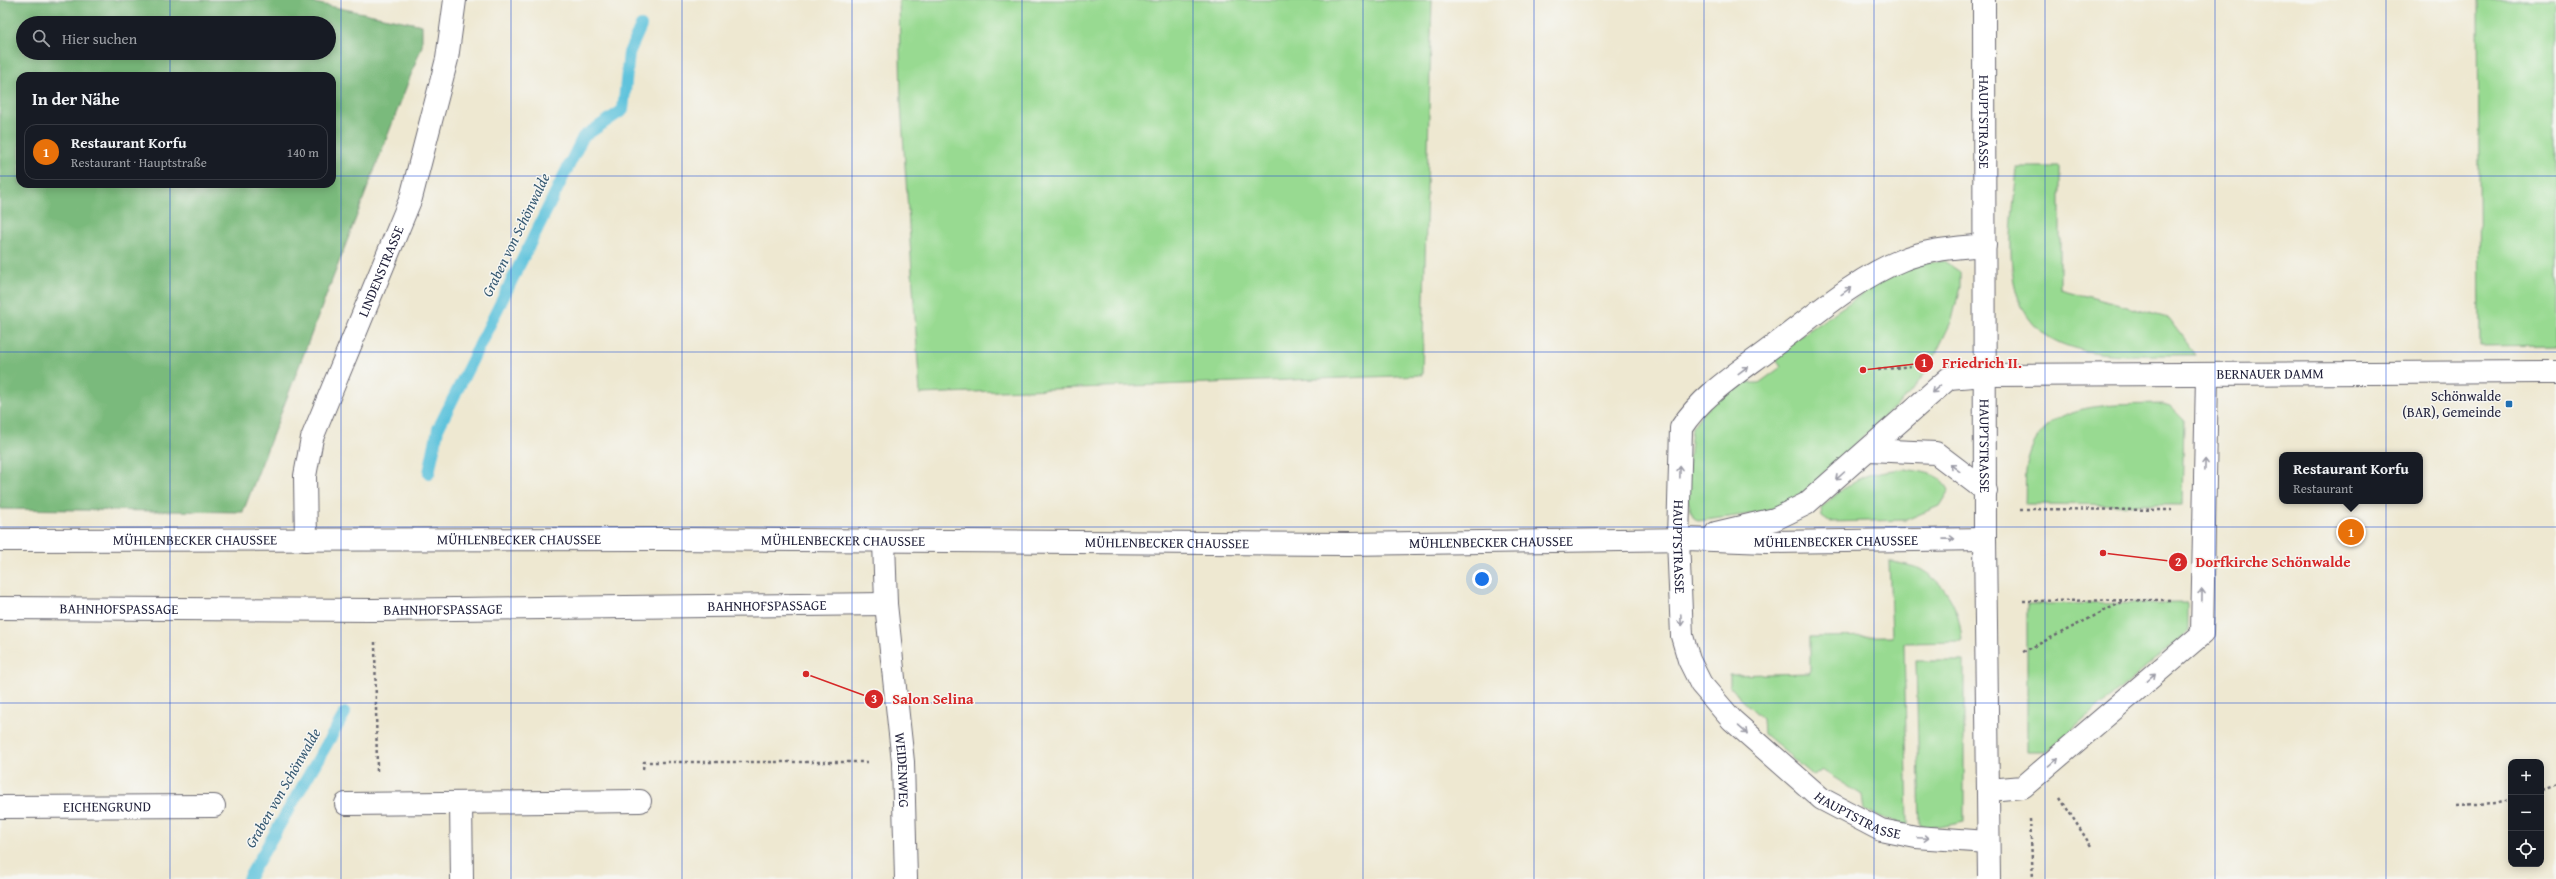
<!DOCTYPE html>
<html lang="de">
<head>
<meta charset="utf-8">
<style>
	body { margin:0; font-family:"Gentium Book Plus",serif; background:#20242c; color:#f1f3f6 }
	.controls { position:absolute; right:12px; bottom:12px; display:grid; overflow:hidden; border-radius:8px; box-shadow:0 2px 10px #0003 }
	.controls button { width:36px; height:36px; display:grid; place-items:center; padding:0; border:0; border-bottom:1px solid #363941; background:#171b24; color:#f1f3f6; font:20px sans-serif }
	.you { position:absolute; left:1482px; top:579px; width:14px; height:14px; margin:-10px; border:3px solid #fff; border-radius:50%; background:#1a73e8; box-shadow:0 0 0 6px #1a73e833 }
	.badge { display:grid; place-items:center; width:26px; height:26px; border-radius:50%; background:#1a73e8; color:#fff; font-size:13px; font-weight:700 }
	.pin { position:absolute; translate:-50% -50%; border:2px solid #fff; box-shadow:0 1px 4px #0006 }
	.popup { position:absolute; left:2279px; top:452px; width:144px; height:52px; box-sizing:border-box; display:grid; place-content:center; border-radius:8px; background:#171b24; filter:drop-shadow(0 1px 3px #0005); font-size:13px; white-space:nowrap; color:#9ea1a6 }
	.popup b { font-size:15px; color:#f1f3f6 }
	.popup::after { content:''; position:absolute; left:50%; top:100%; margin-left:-8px; border:8px solid transparent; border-top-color:#171b24 }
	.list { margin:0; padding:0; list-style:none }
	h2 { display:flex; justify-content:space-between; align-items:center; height:52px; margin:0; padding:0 16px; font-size:17px }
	h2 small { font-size:13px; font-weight:400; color:#9ea1a6 }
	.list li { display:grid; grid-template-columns:26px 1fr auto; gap:12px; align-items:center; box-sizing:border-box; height:56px; margin:0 8px 8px; padding:0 8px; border:1px solid #363941; border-radius:12px }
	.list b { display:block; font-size:15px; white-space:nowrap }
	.list p { margin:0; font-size:13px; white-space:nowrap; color:#9ea1a6 }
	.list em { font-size:13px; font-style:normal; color:#9ea1a6 }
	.icon { flex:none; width:22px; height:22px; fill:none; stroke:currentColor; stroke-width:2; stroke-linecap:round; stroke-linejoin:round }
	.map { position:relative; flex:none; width:2556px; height:879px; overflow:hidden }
	.search { position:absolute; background:#171b24; box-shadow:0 2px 10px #0003; left:16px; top:16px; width:320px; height:44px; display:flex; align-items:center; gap:10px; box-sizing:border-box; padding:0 14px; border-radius:22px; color:#9ea1a6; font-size:15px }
	.panel { position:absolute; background:#171b24; box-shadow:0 2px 10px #0003; left:16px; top:72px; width:320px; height:116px; border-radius:12px }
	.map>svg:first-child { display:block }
</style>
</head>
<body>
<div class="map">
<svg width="2556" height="879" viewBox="0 0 2556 879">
	<rect width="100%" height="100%" fill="#f6f6f2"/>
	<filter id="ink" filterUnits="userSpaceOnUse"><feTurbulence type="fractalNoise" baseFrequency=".025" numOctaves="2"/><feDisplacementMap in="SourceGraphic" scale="8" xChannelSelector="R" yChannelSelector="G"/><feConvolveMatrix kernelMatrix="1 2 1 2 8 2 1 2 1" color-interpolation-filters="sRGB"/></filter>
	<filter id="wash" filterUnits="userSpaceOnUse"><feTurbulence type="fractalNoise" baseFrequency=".012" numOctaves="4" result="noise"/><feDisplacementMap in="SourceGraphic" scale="16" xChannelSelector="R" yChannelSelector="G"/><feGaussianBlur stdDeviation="0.9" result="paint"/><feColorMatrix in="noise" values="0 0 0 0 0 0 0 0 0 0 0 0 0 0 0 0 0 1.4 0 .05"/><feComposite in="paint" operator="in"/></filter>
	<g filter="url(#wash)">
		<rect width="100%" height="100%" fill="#eee8d1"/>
		<!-- green -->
		<path fill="#98da91" stroke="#5d7e66" d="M899 0H1432L1422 375 920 394 901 104Z
			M2478 0H2556V345L2480 346Z
			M2017 167H2060V289L2168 318 2196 355C2109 354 2013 370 2011 252 2010 224 2015 195 2017 167Z
			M1944 261 1960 272V287L1952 320 1928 370 1909 394 1800 495 1766 512 1698 521 1693 517 1686 494 1692 427 1703 412 1740 383H1759L1781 367 1773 355 1904 265Z
			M2163 404 2170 406 2184 420 2182 505 2025 504C2026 489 2024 471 2029 456 2047 397 2115 406 2163 404Z
			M1906 469C1925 473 1939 472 1949 490L1939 506 1906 520 1829 522 1822 517 1821 508C1853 479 1862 472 1906 469Z
			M1889 561C1899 564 1913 565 1922 570 1949 586 1960 612 1962 642L1904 643 1908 825 1885 819 1864 810 1862 795 1822 770 1814 776 1764 734 1763 719 1740 698 1730 686V675L1810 673V637L1892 636Z
			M2188 603V631L2046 752H2027V604Z
			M1916 661H1964V822L1940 827 1920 826Z"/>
		<!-- forest -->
		<path fill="#7aba7b" stroke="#4e6e5b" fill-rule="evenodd" d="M0 0H300L422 25V46L243 512 0 509ZM23 23H329V53H23ZM20 76H332V184H20Z"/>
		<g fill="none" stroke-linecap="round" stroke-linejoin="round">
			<!-- stream -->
			<path stroke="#5ec3dc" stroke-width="12" d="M429 473 438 429 583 137 623 110 629 53 641 26
				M248 879 345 713"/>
		</g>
	</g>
	<g filter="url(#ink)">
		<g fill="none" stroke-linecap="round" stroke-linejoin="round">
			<!-- service casing -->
			<g stroke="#696770" stroke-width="24">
				<path id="service" d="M346 804 640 801"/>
			</g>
			<!-- minor casing -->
			<g stroke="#696770" stroke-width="24">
				<g id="minor">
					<path id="s1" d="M1985 245C1957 248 1928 249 1902 260 1855 279 1816 314 1776 344 1744 369 1703 393 1681 428L1678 539 1682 636 1689 660 1701 684 1732 720 1822 799 1881 830 1916 837 1988 842"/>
					<path id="s2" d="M306 540 305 476 312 438 411 198 447 59 455 0"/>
					<path id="s3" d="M884 541 886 604 903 762 906 879"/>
					<path id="s4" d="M0 608 374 610 886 604"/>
					<path d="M1989 790 2023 787 2202 634 2207 375"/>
					<path d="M461 803 462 879"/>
					<path id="s5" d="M0 807 214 806"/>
				</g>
			</g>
			<!-- secondary casing -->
			<g stroke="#696770" stroke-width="24">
				<g id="secondary">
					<path id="s6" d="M1984 0 1985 539 1989 879"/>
					<path d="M1868 450 1936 453 1986 491"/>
					<path id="s7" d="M1716 533 1775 519 1806 504 1949 378 1985 375 2556 372"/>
					<path id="s8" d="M0 540 666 539 1349 544 1687 539 1767 542 1985 539"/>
				</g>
			</g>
			<!-- path -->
			<path stroke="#696770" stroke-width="2.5" stroke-dasharray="3 3" stroke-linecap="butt" d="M1878 370 1911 366
				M2020 509 2172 510
				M2023 601 2170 600
				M375 642 377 771
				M2023 652 2124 601
				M643 769 644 762H870
				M2541 789 2556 784
				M2060 798 2091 846
				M2456 806 2495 804 2511 799
				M2030 819 2033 879"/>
			<!-- service -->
			<use href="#service" stroke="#fff" stroke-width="22"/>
			<!-- minor -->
			<use href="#minor" stroke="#fff" stroke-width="22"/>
			<!-- secondary -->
			<use href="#secondary" stroke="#fff" stroke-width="22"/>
		</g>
		<!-- one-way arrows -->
		<defs><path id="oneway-shaft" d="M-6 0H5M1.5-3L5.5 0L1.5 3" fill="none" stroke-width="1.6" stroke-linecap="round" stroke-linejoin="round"/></defs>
		<g stroke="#9c9ca7">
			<use href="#oneway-shaft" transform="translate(1846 291) rotate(-36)"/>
			<use href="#oneway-shaft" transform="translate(1743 370) rotate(-37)"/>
			<use href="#oneway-shaft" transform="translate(1936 389) rotate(139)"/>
			<use href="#oneway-shaft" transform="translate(2205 465) rotate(-89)"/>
			<use href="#oneway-shaft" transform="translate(1955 468) rotate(-143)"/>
			<use href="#oneway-shaft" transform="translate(1680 472) rotate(-89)"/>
			<use href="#oneway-shaft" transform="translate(1840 476) rotate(138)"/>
			<use href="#oneway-shaft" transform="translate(1949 539) rotate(-1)"/>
			<use href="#oneway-shaft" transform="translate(2202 595) rotate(-89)"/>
			<use href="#oneway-shaft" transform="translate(1681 620) rotate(88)"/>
			<use href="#oneway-shaft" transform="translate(2151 677) rotate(-41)"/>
			<use href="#oneway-shaft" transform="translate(1743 730) rotate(41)"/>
			<use href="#oneway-shaft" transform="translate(2053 762) rotate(-41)"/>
			<use href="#oneway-shaft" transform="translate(1923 838) rotate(3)"/>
		</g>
	</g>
	<!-- grid -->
	<path fill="none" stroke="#1d4ed8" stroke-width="1" stroke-opacity="0.55" d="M170 0V23M341 0V879M511 0V879M682 0V879M852 0V879M1022 0V879M1193 0V879M1363 0V879M1534 0V879M1704 0V879M1874 0V879M2045 0V879M2215 0V879M2386 0V879M170 53V76M0 176H20M332 176H2556M170 184V879M0 352H2556M0 527H2556M0 703H2556"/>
	<!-- markers -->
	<rect fill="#1f6fb2" stroke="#f6f6f2" stroke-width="1.5" x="2505" y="400" width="8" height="8" rx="2"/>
	<g text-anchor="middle" stroke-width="3" stroke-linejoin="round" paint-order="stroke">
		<!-- street labels -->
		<g font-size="14" fill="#22223b" stroke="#f6f6f2">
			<text dy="5" stroke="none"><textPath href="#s6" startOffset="122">HAUPTSTRASSE</textPath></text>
			<text dy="5" stroke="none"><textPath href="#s2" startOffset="283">LINDENSTRASSE</textPath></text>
			<text dy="5" stroke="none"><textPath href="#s7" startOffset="607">BERNAUER DAMM</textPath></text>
			<text dy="5" stroke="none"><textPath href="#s6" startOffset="446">HAUPTSTRASSE</textPath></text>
			<text dy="5" stroke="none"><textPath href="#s8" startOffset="195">MÜHLENBECKER CHAUSSEE</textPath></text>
			<text dy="5" stroke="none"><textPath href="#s8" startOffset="519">MÜHLENBECKER CHAUSSEE</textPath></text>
			<text dy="5" stroke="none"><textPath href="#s8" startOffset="843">MÜHLENBECKER CHAUSSEE</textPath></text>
			<text dy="5" stroke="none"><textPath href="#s8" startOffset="1836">MÜHLENBECKER CHAUSSEE</textPath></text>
			<text dy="5" stroke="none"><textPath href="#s8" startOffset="1491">MÜHLENBECKER CHAUSSEE</textPath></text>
			<text dy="5" stroke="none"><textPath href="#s8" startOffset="1167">MÜHLENBECKER CHAUSSEE</textPath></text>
			<text dy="5" stroke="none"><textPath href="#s1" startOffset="483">HAUPTSTRASSE</textPath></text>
			<text dy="5" stroke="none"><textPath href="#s4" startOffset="767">BAHNHOFSPASSAGE</textPath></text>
			<text dy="5" stroke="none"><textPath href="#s4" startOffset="119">BAHNHOFSPASSAGE</textPath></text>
			<text dy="5" stroke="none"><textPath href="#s4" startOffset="443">BAHNHOFSPASSAGE</textPath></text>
			<text dy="5" stroke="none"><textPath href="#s3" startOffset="230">WEIDENWEG</textPath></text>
			<text dy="5" stroke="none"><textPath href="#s5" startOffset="107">EICHENGRUND</textPath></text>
			<text dy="5" stroke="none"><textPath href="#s1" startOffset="831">HAUPTSTRASSE</textPath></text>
		</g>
		<!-- poi labels -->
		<g font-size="14" fill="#22223b" stroke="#f6f6f2" text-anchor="end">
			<text x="2501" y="401">Schönwalde<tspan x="2501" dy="16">(BAR), Gemeinde</tspan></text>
		</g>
		<!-- water labels -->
		<g font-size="15" font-style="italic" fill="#375a73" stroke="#f6f6f2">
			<text transform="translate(516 235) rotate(-64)" y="5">Graben von Schönwalde</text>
			<text transform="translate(283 788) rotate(-60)" y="5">Graben von Schönwalde</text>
		</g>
	</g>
	<!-- callouts -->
	<path fill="none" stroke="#d62828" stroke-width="1.5" d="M1863 370L1924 363M2103 553L2178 562M806 674L874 699"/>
	<g fill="#d62828" stroke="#f6f6f2" stroke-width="1.5">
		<circle cx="1863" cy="370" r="4"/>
		<circle cx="2103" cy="553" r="4"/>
		<circle cx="806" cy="674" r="4"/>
		<circle cx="1924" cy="363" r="10"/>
		<circle cx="2178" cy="562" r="10"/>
		<circle cx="874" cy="699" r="10"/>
	</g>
	<g font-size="12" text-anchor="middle" font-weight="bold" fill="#fff">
		<text x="1924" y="367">1</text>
		<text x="2178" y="566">2</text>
		<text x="874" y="703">3</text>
	</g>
	<g font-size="15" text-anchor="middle" font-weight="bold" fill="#d62828" stroke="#f6f6f2" stroke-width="3" stroke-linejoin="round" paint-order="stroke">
		<text x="1982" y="368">Friedrich II.</text>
		<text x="2273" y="567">Dorfkirche Schönwalde</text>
		<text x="933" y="704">Salon Selina</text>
	</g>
</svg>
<div class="controls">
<button>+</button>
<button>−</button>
<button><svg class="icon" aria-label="locate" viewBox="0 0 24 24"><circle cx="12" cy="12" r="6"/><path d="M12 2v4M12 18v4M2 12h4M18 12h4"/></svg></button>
</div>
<div class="you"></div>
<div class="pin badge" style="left:2351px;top:532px;background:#e8710a">1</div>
<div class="popup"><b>Restaurant Korfu</b>Restaurant</div>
<div class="search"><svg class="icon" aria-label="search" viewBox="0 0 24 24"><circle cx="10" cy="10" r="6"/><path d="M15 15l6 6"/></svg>Hier suchen</div>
<section class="panel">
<h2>In der Nähe<small></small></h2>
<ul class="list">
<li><span class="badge" style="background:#e8710a">1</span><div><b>Restaurant Korfu</b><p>Restaurant · Hauptstraße</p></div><em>140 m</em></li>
</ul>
</section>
</div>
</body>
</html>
